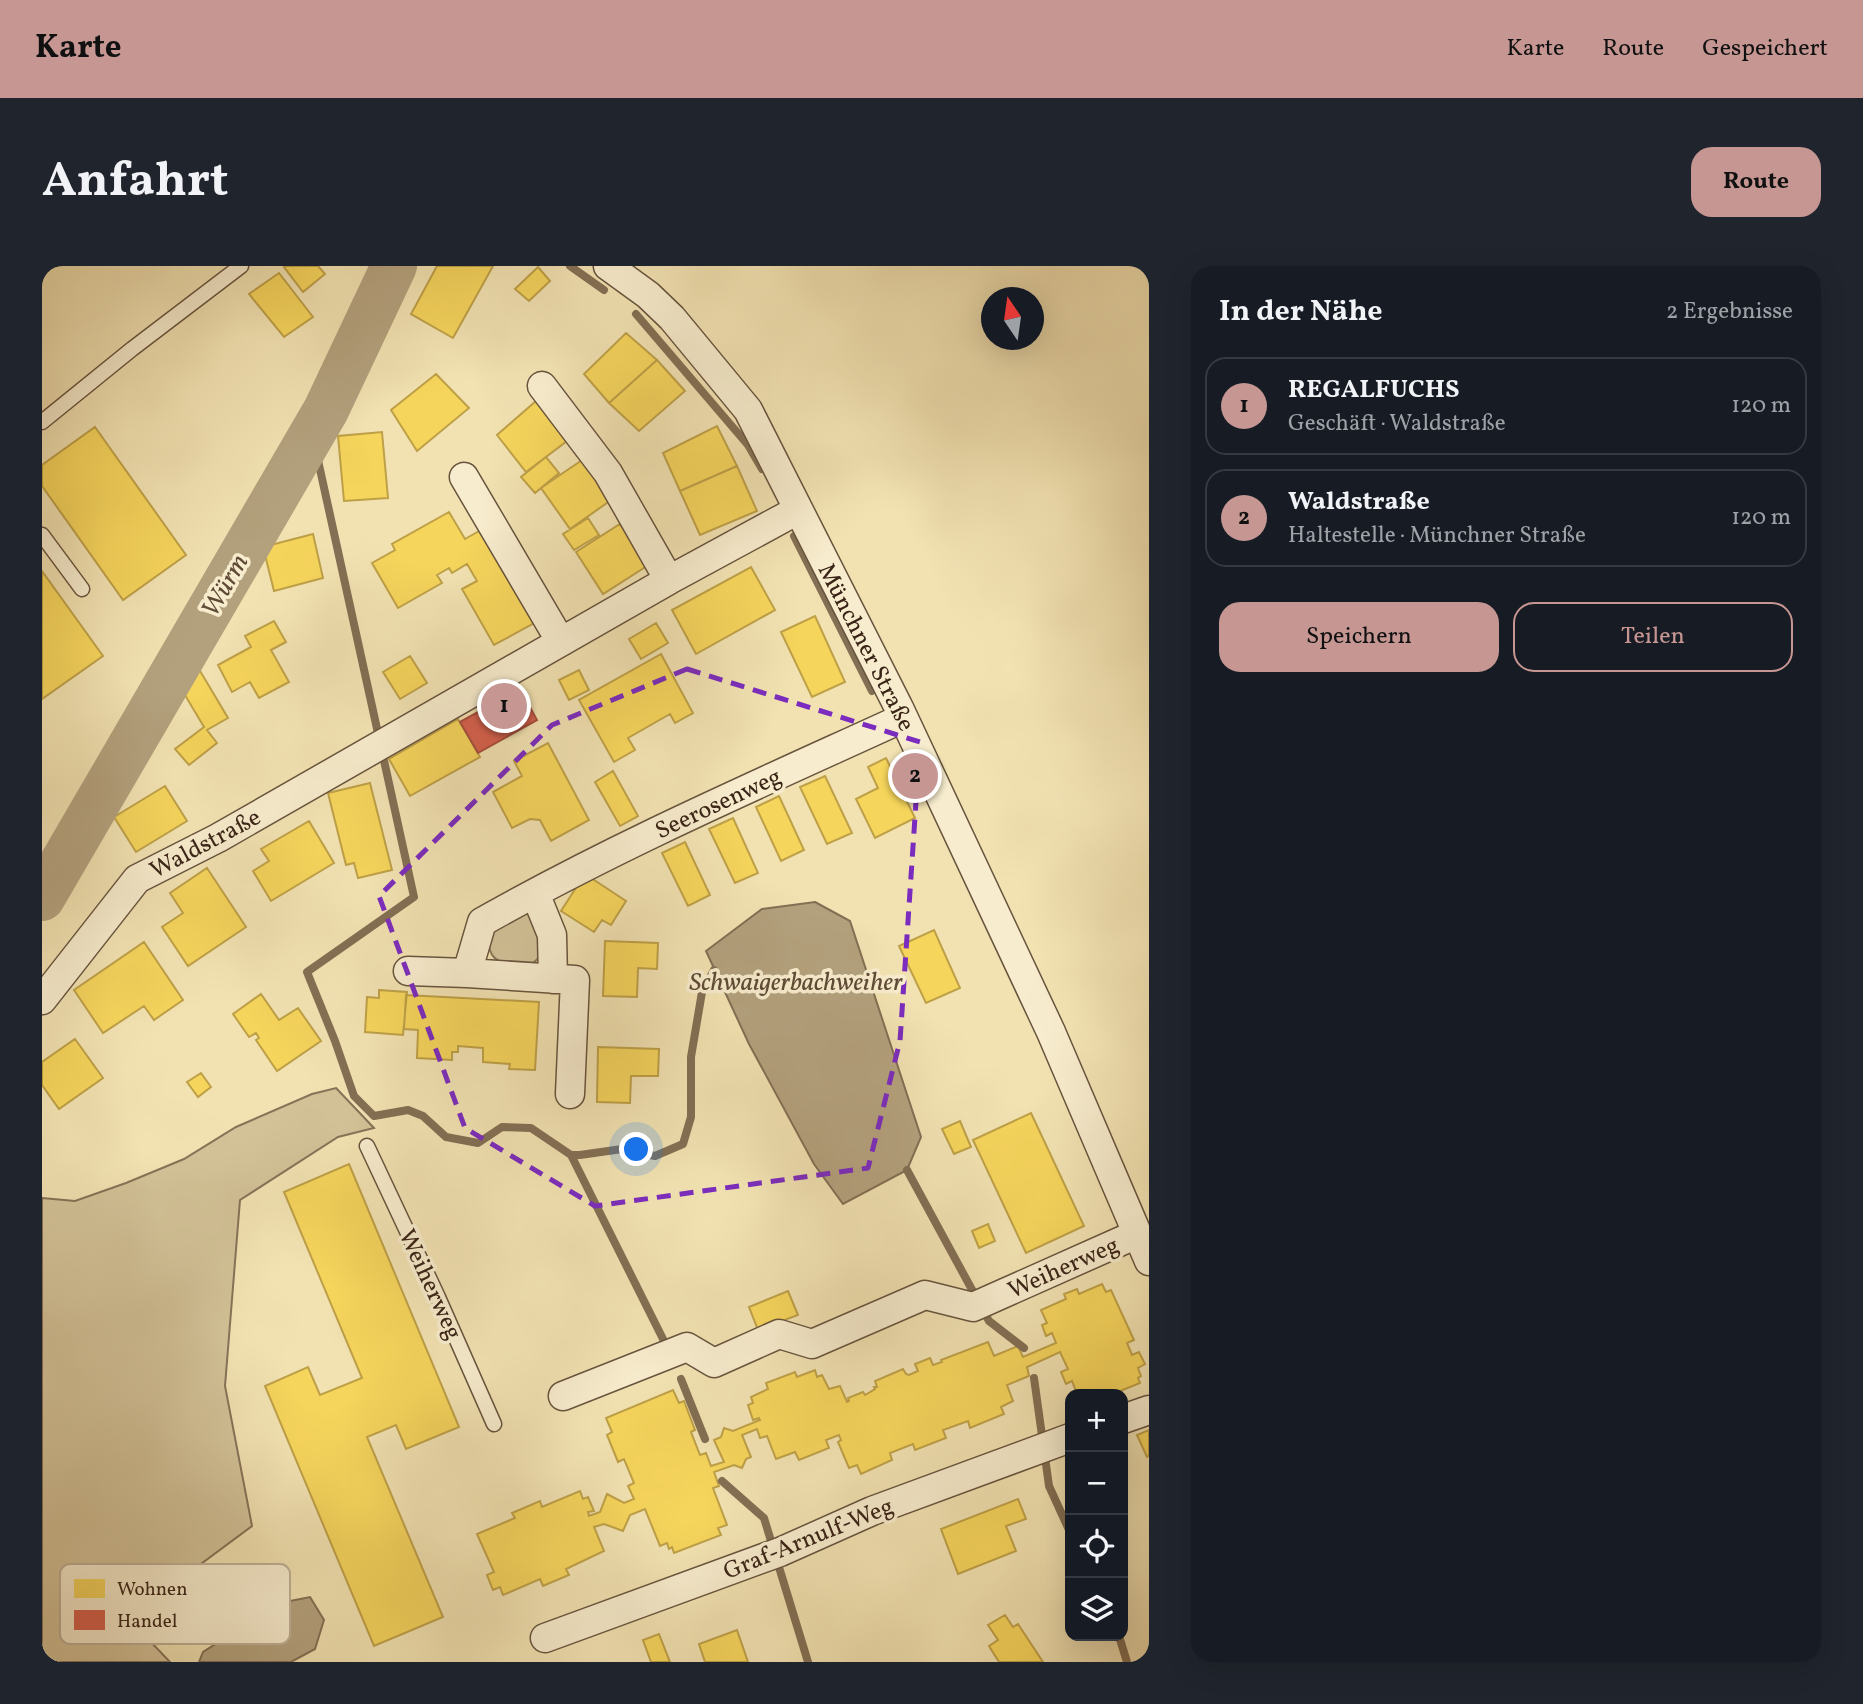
<!DOCTYPE html>
<html lang="de">
<head>
<meta charset="utf-8">
<style>
	body { margin:0; font-family:Vollkorn,serif; background:#20242c; color:#f1f3f6 }
	.controls { position:absolute; right:21px; bottom:21px; display:grid; overflow:hidden; border-radius:14px; box-shadow:0 7px 28px #0002 }
	.controls button { width:63px; height:63px; display:grid; place-items:center; padding:0; border:0; border-bottom:2px solid #363941; background:#171b24; color:#f1f3f6; font:35px sans-serif }
	.compass { position:absolute; left:939px; top:21px; width:63px; height:63px; border-radius:50%; background:#171b24; box-shadow:0 7px 28px #0002; rotate:347deg }
	.you { position:absolute; left:595px; top:884px; width:24px; height:24px; margin:-18px; border:5px solid #fff; border-radius:50%; background:#1a73e8; box-shadow:0 0 0 10px #1a73e833 }
	.badge { display:grid; place-items:center; width:46px; height:46px; border-radius:50%; background:#c59692; color:#111; font-size:23px; font-weight:700 }
	.pin { position:absolute; translate:-50% -50%; border:4px solid #fff; box-shadow:0 2px 7px #0006 }
	.list { margin:0; padding:0; list-style:none }
	h2 { display:flex; justify-content:space-between; align-items:center; height:91px; margin:0; padding:0 28px; font-size:30px }
	h2 small { font-size:23px; font-weight:400; color:#9ea1a6 }
	.list li { display:grid; grid-template-columns:46px 1fr auto; gap:21px; align-items:center; box-sizing:border-box; height:98px; margin:0 14px 14px; padding:0 14px; border:2px solid #363941; border-radius:21px }
	.list b { display:block; font-size:26px; white-space:nowrap }
	.list p { margin:0; font-size:23px; white-space:nowrap; color:#9ea1a6 }
	.list em { font-size:23px; font-style:normal; color:#9ea1a6 }
	.actions { display:flex; gap:14px; padding:21px 28px }
	.actions a { flex:1; padding:16px 0; border:2px solid #c59692; border-radius:21px; text-align:center; font-size:24px; color:#c59692 }
	.actions .main { background:#c59692; color:#111 }
	.icon { flex:none; width:38px; height:38px; fill:none; stroke:currentColor; stroke-width:2; stroke-linecap:round; stroke-linejoin:round }
	.map { position:relative; flex:none; width:1107px; height:1396px; overflow:hidden; border-radius:21px }
	header { display:flex; align-items:center; gap:42px; box-sizing:border-box; height:98px; padding:0 35px; background:#c59692; color:#111 }
	header strong { font-size:33px }
	nav { display:flex; gap:38px; margin-inline-start:auto; font-size:24px }
	.intro { display:flex; align-items:center; justify-content:space-between; box-sizing:border-box; height:168px; padding:0 42px }
	h1 { margin:0; font-size:49px }
	.button { padding:18px 32px; border-radius:21px; background:#c59692; color:#111; font-size:24px; font-weight:700 }
	main { display:flex; gap:42px; padding:0 42px }
	aside { flex:1; background:#171b24; border-radius:21px; box-shadow:0 7px 28px #0002 }
	.map>svg:first-child { display:block }
</style>
</head>
<body>
<header>
<strong>Karte</strong>
<nav><a>Karte</a><a>Route</a><a>Gespeichert</a></nav>
</header>
<div class="intro"><h1>Anfahrt</h1><a class="button">Route</a></div>
<main>
<div class="map">
<svg width="1107" height="1396" viewBox="0 0 1107 1396">
	<rect width="100%" height="100%" fill="#f2e2b2"/>
	<filter id="stains"><feTurbulence type="fractalNoise" baseFrequency=".00286" numOctaves="4"/><feColorMatrix values="0 0 0 0 .2 0 0 0 0 .09 0 0 0 0 .02 0 0 0 .5 -.17"/></filter>
	<radialGradient id="worn" r=".72"><stop offset=".6" stop-color="#630" stop-opacity="0"/><stop offset="1" stop-color="#630" stop-opacity=".3"/></radialGradient>
	<!-- green -->
	<path fill="#d3c298" stroke="#867358" stroke-width="2" d="M485 646 493 651 501 685C498 690 494 696 489 698 487 699 479 699 477 699 454 698 444 691 447 666Z
		M294 822 332 862 296 871 198 934 183 1120 210 1260 97 1344 105 1372 128 1396H0V932L33 935 84 917 142 893 194 861 270 828Z"/>
	<!-- water -->
	<path fill="#b3a17d" stroke="#836f54" stroke-width="2" d="M773 636 808 655 879 871 865 904 801 938 772 898 707 778 664 685 720 643Z
		M268 1331 282 1354 273 1383 249 1396H157L161 1386 238 1337Z"/>
	<!-- homes -->
	<path fill="#f6d55c" stroke="#bea047" stroke-width="2" d="M244 0H276L283 8 261 26 242 1Z
		M395 0H451L411 72 369 48Z
		M496 1 508 15 487 35 473 23Z
		M237 7 271 51 242 71 207 28Z
		M584 67 615 94 567 137 542 108Z
		M615 94 643 125 597 165 567 137Z
		M394 108 427 142 375 185 349 144Z
		M494 135 525 175 484 206 455 169Z
		M675 160 695 200 638 225 621 187Z
		M53 161 144 289 81 334 0 220V199Z
		M340 166 346 232 302 235 296 170Z
		M504 191 517 207 493 227 479 211Z
		M543 192 572 232 528 263 499 222Z
		M695 200 715 245 658 269 638 225Z
		M407 246 423 273 439 264 498 354 452 379 420 323 435 315 425 298 410 307 407 302 395 309 400 317 356 342 330 297 353 284 350 278Z
		M546 252 557 269 532 284 521 268Z
		M578 258 605 300 561 328 534 286Z
		M271 268 281 312 232 325 221 281Z
		M709 301 733 344 654 388 630 344Z
		M0 305 61 390 0 433Z
		M773 350 803 416 770 431 739 366Z
		M232 355 244 376 229 384 247 416 217 432 208 416 190 426 176 399 209 381 203 370Z
		M614 357 626 377 599 393 587 373Z
		M148 388 186 452 165 464 175 477 147 499 133 483 162 461 134 414Z
		M619 388 651 447 633 457 628 448 586 472 593 484 572 496 537 434Z
		M368 390 385 417 358 433 341 406Z
		M537 404 547 424 527 434 517 414Z
		M416 453 438 491 368 530 347 493Z
		M506 477 547 554 509 575 498 554 488 553 470 562 451 526 480 510 472 495Z
		M844 492 873 552 833 572 814 533 836 522 826 501Z
		M571 505 596 550 578 560 553 516Z
		M783 510 810 567 785 578 758 521Z
		M328 517 350 604 316 612 312 597 304 599 286 527Z
		M123 520 145 555 94 586 72 551Z
		M737 530 762 584 739 595 714 541Z
		M691 552 716 607 693 617 667 563Z
		M267 555 292 597 229 635 211 605 227 595 219 583Z
		M643 576 668 629 646 640 620 587Z
		M165 602 204 661 146 700 120 661 141 647 128 627Z
		M543 608 584 635 569 659 560 654 552 666 519 645Z
		M892 664 918 722 884 737 857 680Z
		M563 675 616 677 615 703 596 702 595 731 561 730Z
		M102 676 141 734 112 754 102 740 61 767 32 724Z
		M337 724 365 726 361 769 323 766 325 731 337 732Z
		M219 728 237 754 256 742 279 775 235 805 214 774 217 772 214 767 207 771 191 748Z
		M364 729 497 736 493 804 467 803 468 798 441 796V782L416 780V786H410V794L375 792 376 764 362 763Z
		M33 773 61 812 17 843 0 819V796Z
		M556 781 617 783 616 810H589L588 837 555 836Z
		M159 807 169 821 156 831 145 816Z
		M989 847 1042 960 984 987 931 874Z
		M918 855 929 881 912 888 900 863Z
		M307 898 417 1161 364 1183 354 1159 325 1171 401 1351 332 1380 223 1120 266 1101 278 1129 320 1112 242 926Z
		M946 958 953 975 937 982 930 965Z
		M1060 1018 1064 1026 1069 1024 1092 1074 1085 1077 1090 1089 1097 1086 1103 1098 1096 1102 1099 1110 1096 1112 1098 1117 1071 1128H1035L1030 1115 1024 1118 1019 1106 1026 1103 1018 1086 985 1101 987 1110 965 1119 971 1135 959 1141 962 1148 928 1162 926 1155 901 1164 904 1172 873 1184 871 1178 848 1187 850 1194 819 1208 815 1199 807 1202 796 1176 799 1174 797 1169 784 1174 787 1182 757 1194 753 1186 734 1193 725 1170 718 1172 715 1163 700 1169 709 1191 704 1193 700 1202 692 1199 672 1206 677 1220 671 1222 685 1259 676 1262 679 1269 632 1287 630 1281 627 1283 625 1277 618 1280 603 1243 588 1249 581 1265 562 1258 552 1261 562 1285 524 1303 527 1309 501 1320 498 1313 461 1329 458 1321 451 1324 445 1309 452 1306 435 1268 473 1252 470 1247 498 1235 500 1241 538 1225 541 1233 546 1231 552 1245 546 1246 547 1250 558 1246 565 1228 582 1237 592 1233 586 1220 592 1217 582 1193 576 1196 565 1169 570 1166 564 1152 631 1124 637 1137 642 1135 653 1164 649 1166 658 1189 664 1187 669 1200 682 1196 672 1174 679 1171 682 1162 691 1165 718 1154 717 1152 711 1154 706 1139 711 1137 709 1131 726 1123 724 1117 753 1106 755 1111 773 1104 775 1111 780 1109 787 1123 798 1120 805 1136 807 1135 806 1132 821 1126 823 1129 833 1123 832 1121H835L833 1115 861 1103 864 1108 867 1109 876 1105 873 1098 888 1092 891 1099 900 1096 899 1094 946 1076 952 1090 976 1080 981 1091 1014 1077 1010 1067 1004 1070 1000 1059 1005 1057 999 1044 1024 1033 1022 1028 1035 1023 1037 1028Z
		M746 1025 756 1049 716 1064 707 1041Z
		M1107 1164V1190L1105 1191 1095 1169Z
		M976 1233 984 1253 964 1260 974 1285 916 1308 899 1263Z
		M963 1349 971 1361 976 1358 1001 1396H957L947 1380 956 1374 946 1359Z
		M695 1364 706 1396H663L657 1378Z
		M617 1368 628 1396H609L601 1374Z"/>
	<!-- shops -->
	<path fill="#d6604d" stroke="#a74e3d" stroke-width="2" d="M478 423 495 454 436 487 418 456Z"/>
	<g fill="none" stroke-linecap="round" stroke-linejoin="round">
		<!-- stream -->
		<path stroke="#836f54" stroke-width="8" d="M528 0 562 24
			M594 48 706 179 720 203
			M270 167 372 631 265 706 293 775 312 830 332 850 366 844 381 850 404 871 436 877 460 861 489 862 529 889 625 1081
			M752 270 830 425
			M529 889H538L580 883 613 890 641 878 649 851V791L660 726 672 704
			M865 904 947 1055 982 1082
			M992 1112 1007 1220 1028 1266
			M639 1113 663 1173
			M680 1215 722 1252 766 1396
			M1077 1370 1085 1396"/>
		<!-- river -->
		<path stroke="#b3a17d" stroke-width="46" d="M0 632 284 144 352 0"/>
		<!-- lane casing -->
		<g stroke="#68543e" stroke-width="17">
			<path id="lane" d="M0 156 90 83 199 0
				M0 269 40 323
				M325 880 395 1029 452 1158"/>
		</g>
		<!-- street casing -->
		<g stroke="#68543e" stroke-width="31">
			<path id="street" d="M566 0 606 29 630 52 706 144 857 442 1009 766 1107 995
				M500 120 566 207 627 314
				M422 211 519 376
				M493 627 510 669 511 713
				M366 705 425 707 533 714 528 828
				M425 707 440 656C576 579 719 517 861 452
				M0 734 95 613 176 572 627 314 756 244
				M521 1130 645 1081 672 1097 737 1068 770 1078 883 1029 931 1041 1095 968
				M1081 1153 1107 1144
				M503 1372 738 1286 830 1245 1028 1172"/>
		</g>
		<!-- lane -->
		<use href="#lane" stroke="#f7eccd" stroke-width="14"/>
		<!-- street -->
		<use href="#street" stroke="#f7eccd" stroke-width="28"/>
	</g>
	<!-- marked area -->
	<path fill="none" stroke="#7b2cbf" stroke-width="5" stroke-dasharray="14 9" stroke-linejoin="round" d="M645 403 878 476 858 775 826 902 553 940 423 862 337 630 510 459Z"/>
	<g text-anchor="middle" stroke-width="7" stroke-linejoin="round" paint-order="stroke">
		<!-- street labels -->
		<g font-size="24" fill="#3a2417" stroke="#f7eccd">
			<text transform="translate(825 381) rotate(63)" y="8">Münchner Straße</text>
			<text transform="translate(676 537) rotate(-25)" y="8">Seerosenweg</text>
			<text transform="translate(163 577) rotate(-28)" y="8">Waldstraße</text>
			<text transform="translate(1021 1001) rotate(-24)" y="8">Weiherweg</text>
			<text transform="translate(389 1018) rotate(65)" y="8">Weiherweg</text>
			<text transform="translate(766 1272) rotate(-22)" y="8">Graf-Arnulf-Weg</text>
		</g>
		<!-- water labels -->
		<g font-size="26" font-style="italic" fill="#5e4a36" stroke="#f7eccd">
			<text transform="translate(182 319) rotate(-60)" y="9">Würm</text>
			<text x="754" y="724">Schwaigerbachweiher</text>
		</g>
	</g>
	<!-- legend -->
	<rect x="18" y="1298" width="230" height="80" rx="10" fill="#f7eccd" stroke="#beb096" stroke-width="2"/>
	<rect x="32" y="1313" width="31" height="19" fill="#f6d55c"/>
	<rect x="32" y="1344" width="31" height="20" fill="#d6604d"/>
	<g font-size="19" fill="#3a2417">
		<text x="75" y="1329">Wohnen</text>
		<text x="75" y="1361">Handel</text>
	</g>
	<rect width="100%" height="100%" filter="url(#stains)"/>
	<rect width="100%" height="100%" fill="url(#worn)"/>
</svg>
<div class="controls">
<button>+</button>
<button>−</button>
<button><svg class="icon" aria-label="locate" viewBox="0 0 24 24"><circle cx="12" cy="12" r="6"/><path d="M12 2v4M12 18v4M2 12h4M18 12h4"/></svg></button>
<button><svg class="icon" aria-label="layers" viewBox="0 0 24 24"><path d="M12 4l9 5-9 5-9-5zM3 14l9 5 9-5"/></svg></button>
</div>
<svg class="compass" viewBox="-18 -18 36 36"><path d="M0-13l5 13h-10z" fill="#e53935"/><path d="M0 13l5-13h-10z" fill="#9ea1a6"/></svg>
<div class="you"></div>
<div class="pin badge" style="left:462px;top:440px">1</div>
<div class="pin badge" style="left:873px;top:510px">2</div>
</div>
<aside>
<h2>In der Nähe<small>2 Ergebnisse</small></h2>
<ul class="list">
<li><span class="badge">1</span><div><b>REGALFUCHS</b><p>Geschäft · Waldstraße</p></div><em>120 m</em></li>
<li><span class="badge">2</span><div><b>Waldstraße</b><p>Haltestelle · Münchner Straße</p></div><em>120 m</em></li>
</ul>
<div class="actions"><a class="main">Speichern</a><a>Teilen</a></div>
</aside>
</main>
</body>
</html>
